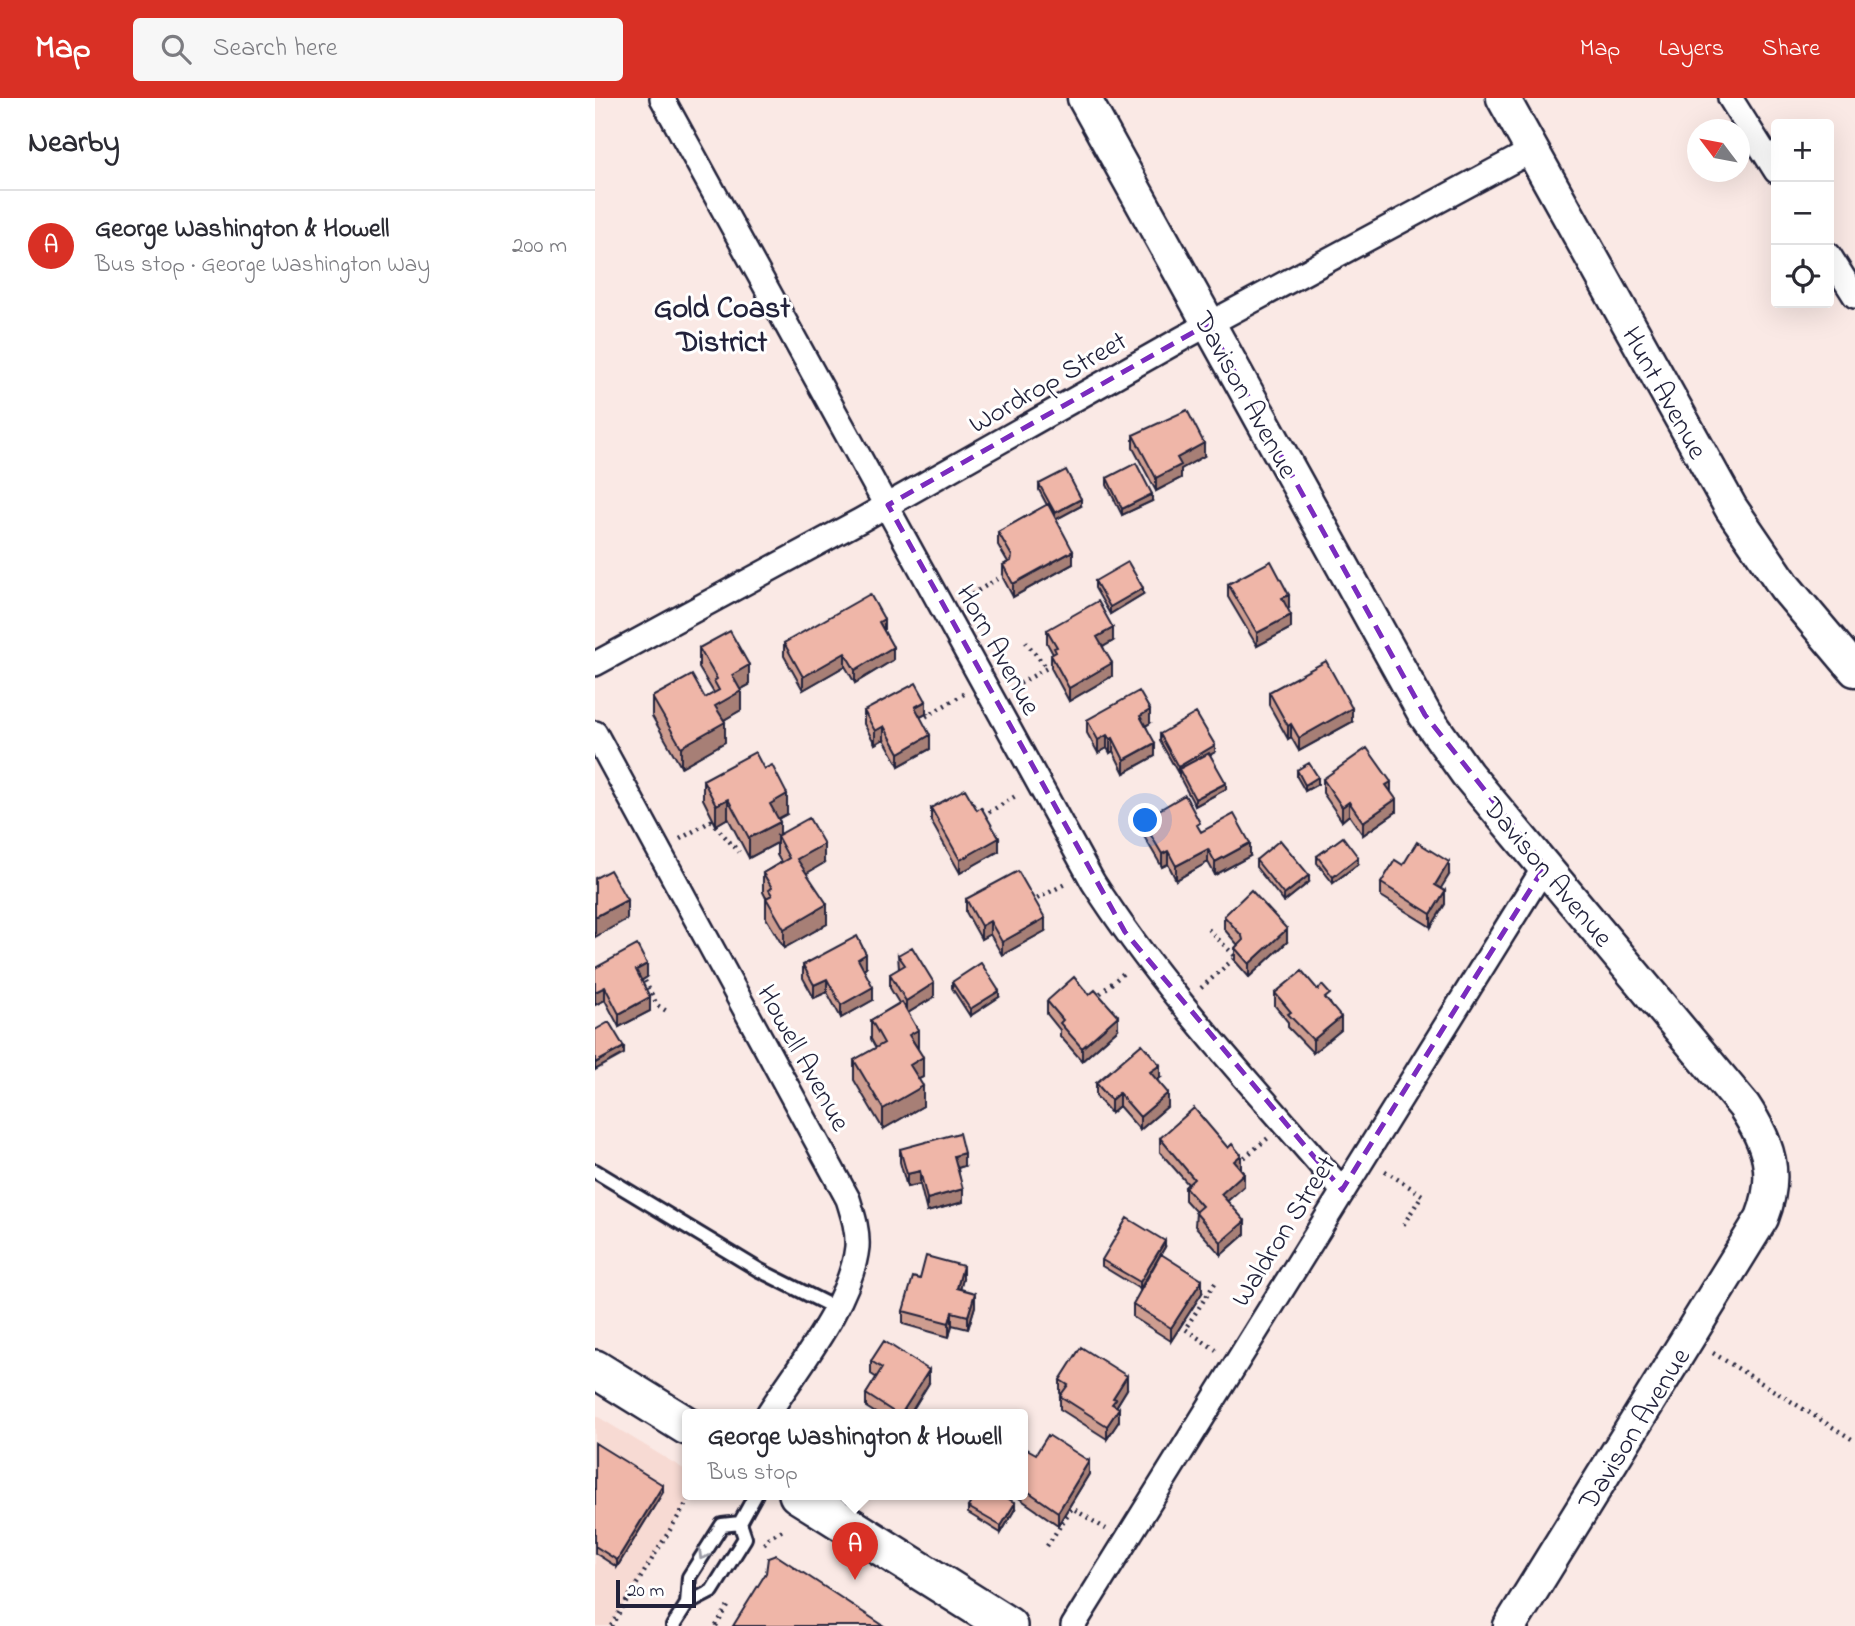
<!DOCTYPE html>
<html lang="en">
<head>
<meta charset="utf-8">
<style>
	body { margin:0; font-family:"Indie Flower",sans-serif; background:#f7f7f7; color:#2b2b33 }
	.controls { position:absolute; right:21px; top:21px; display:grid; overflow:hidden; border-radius:7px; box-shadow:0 7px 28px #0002 }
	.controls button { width:63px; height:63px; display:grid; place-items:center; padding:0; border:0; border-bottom:2px solid #e1e1e2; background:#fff; color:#2b2b33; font:35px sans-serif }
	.compass { position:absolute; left:1092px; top:21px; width:63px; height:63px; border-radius:50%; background:#fff; box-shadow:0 7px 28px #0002; rotate:302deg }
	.scale { position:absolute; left:21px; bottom:18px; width:80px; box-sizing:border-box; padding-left:7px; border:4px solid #22223b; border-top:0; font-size:19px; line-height:24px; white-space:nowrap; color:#22223b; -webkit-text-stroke:5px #fff; paint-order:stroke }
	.you { position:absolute; left:551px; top:723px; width:24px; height:24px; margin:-18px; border:5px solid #fff; border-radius:50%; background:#1a73e8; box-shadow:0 0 0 10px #1a73e833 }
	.badge { display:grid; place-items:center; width:46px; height:46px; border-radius:50%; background:#d93025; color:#fff; font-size:23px; font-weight:700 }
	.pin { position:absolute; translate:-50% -58px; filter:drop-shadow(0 2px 4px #0008) }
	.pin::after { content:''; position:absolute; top:37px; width:24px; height:21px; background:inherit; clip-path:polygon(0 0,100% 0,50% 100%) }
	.popup { position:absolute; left:87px; top:1311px; width:346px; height:91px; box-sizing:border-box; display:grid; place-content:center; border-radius:7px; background:#fff; filter:drop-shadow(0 2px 5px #0005); font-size:23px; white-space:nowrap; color:#7c7c81 }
	.popup b { font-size:26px; color:#2b2b33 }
	.popup::after { content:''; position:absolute; left:50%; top:100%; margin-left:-14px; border:14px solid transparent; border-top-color:#fff }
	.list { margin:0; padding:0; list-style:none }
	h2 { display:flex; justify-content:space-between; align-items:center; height:91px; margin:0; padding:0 28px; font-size:30px }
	h2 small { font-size:23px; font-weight:400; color:#7c7c81 }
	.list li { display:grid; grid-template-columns:46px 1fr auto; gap:21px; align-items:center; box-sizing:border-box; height:112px; padding:0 28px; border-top:2px solid #e1e1e2 }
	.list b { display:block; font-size:26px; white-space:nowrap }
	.list p { margin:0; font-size:23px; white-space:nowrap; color:#7c7c81 }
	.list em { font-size:23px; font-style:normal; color:#7c7c81 }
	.icon { flex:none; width:38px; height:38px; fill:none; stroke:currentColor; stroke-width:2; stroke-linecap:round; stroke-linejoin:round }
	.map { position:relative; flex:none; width:1260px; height:1528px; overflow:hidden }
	header { display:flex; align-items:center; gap:42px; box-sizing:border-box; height:98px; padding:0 35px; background:#d93025; color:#fff }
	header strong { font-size:33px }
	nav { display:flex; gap:38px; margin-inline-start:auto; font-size:24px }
	.search { width:490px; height:63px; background:#f7f7f7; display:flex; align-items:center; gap:18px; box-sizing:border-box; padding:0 24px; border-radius:7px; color:#7c7c81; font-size:26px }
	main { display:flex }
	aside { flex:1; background:#fff }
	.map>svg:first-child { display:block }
</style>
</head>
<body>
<header>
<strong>Map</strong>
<div class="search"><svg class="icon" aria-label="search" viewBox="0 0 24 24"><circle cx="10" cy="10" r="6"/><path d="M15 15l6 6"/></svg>Search here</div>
<nav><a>Map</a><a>Layers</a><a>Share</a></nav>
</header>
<main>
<aside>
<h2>Nearby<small></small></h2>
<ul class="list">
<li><span class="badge">A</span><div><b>George Washington &amp; Howell</b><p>Bus stop · George Washington Way</p></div><em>200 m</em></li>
</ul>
</aside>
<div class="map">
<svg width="1260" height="1528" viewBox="0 0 1260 1528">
	<rect width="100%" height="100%" fill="#fae9e5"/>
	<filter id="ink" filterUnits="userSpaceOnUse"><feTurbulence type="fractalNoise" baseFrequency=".0143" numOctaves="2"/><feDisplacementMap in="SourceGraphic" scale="14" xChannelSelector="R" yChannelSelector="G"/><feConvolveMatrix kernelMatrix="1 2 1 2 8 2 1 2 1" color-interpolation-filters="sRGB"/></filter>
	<g filter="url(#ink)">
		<!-- built -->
		<path fill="#f7dad3" d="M0 1317 92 1373V1396H97L15 1528H0Z"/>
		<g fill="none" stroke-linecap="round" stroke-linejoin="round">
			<!-- lane casing -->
			<g stroke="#22223b" stroke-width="18">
				<path id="lane" d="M0 1073 164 1172 240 1210
					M92 1506 94 1479 127 1427 145 1425
					M78 1528 92 1506 117 1493 150 1440 145 1425 161 1396"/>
			</g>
			<!-- street casing -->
			<g stroke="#22223b" stroke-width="28">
				<path id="street" d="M67 0 498 784C569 895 662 992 747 1092
					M1135 0 1181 73
					M1234 157 1260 198
					M0 566 266 422 588 240 936 53
					M0 635 253 1101C258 1117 263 1132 262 1149 256 1205 203 1269 173 1316
					M478 1528 950 768"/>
			</g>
			<!-- secondary casing -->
			<g stroke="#22223b" stroke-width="37">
				<path id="secondary" d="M489 0 830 617 872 676 1149 1008C1174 1046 1184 1076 1167 1120L915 1528
					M908 0 1136 410 1190 489 1260 572"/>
			</g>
			<!-- primary casing -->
			<g stroke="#22223b" stroke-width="42">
				<path id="primary" d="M0 1271 92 1328
					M203 1396 413 1528"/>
			</g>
			<!-- path -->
			<path stroke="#22223b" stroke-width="4.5" stroke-dasharray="2 5" stroke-linecap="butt" d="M371 500 412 475
				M419 589 452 570 430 543
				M325 622 369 596
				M388 718 422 697
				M85 741 116 723 144 754
				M436 804 470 786
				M50 883 62 907 73 914
				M606 890 641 859 613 831
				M500 900 531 873
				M644 1064 673 1040
				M790 1073 827 1097 807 1129
				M620 1185 590 1231 621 1252
				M1118 1255 1260 1343
				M169 1446 173 1440 188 1432
				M452 1448 477 1410 511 1431
				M16 1528 97 1396
				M121 1528 135 1505"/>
			<!-- lane -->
			<use href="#lane" stroke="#fff" stroke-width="12"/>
			<!-- street -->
			<use href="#street" stroke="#fff" stroke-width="23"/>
			<!-- secondary -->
			<use href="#secondary" stroke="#fff" stroke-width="32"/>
			<!-- primary -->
			<use href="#primary" stroke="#fff" stroke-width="37"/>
		</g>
		<!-- wall -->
		<path fill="#ce9d90" stroke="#22223b" stroke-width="2" d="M538 337 609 358 586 371V380L561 393 538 350Z
			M512 380 557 403 527 417 512 387Z
			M444 386 486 408 461 421 478 466 418 499 408 480V467L413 464 403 447V434L452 407 444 392Z
			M500 483 548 496 515 516 500 490Z
			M633 486 694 510 693 511 696 530 662 548 633 499Z
			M452 532 518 543 508 549 517 578 474 603 456 570V557L458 556 452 545Z
			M289 533 298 562 260 585 250 568 208 592 189 558V545Z
			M104 550 154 587 145 592 146 612 129 622 130 644 86 669 57 618V599L110 600 119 595 104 570Z
			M674 594 757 624 704 653 696 639 693 641 674 607Z
			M269 613 331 616 325 619 335 651 304 668 289 641 280 646 269 626Z
			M492 622 555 625 551 628 560 658 529 675 518 653 515 655 512 650 503 655 492 635Z
			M565 636 620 654 615 657 631 691 600 708 584 678V675H583L565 643Z
			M702 672 723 686 710 693 702 679Z
			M728 681 796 694 801 714 768 737 754 717 747 723 728 695Z
			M108 682 192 716 183 721 185 736 229 765 211 775 232 826 189 850 171 820V800L168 794V775L186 764 182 757V745L154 760 133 720 121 727 108 701Z
			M336 710 382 712 404 753 365 775 336 723Z
			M547 722 605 733 606 734 655 758 620 777 613 764 581 782 573 766 567 769 547 735Z
			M722 758 763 766 738 785 722 765Z
			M661 762 714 784 689 804 661 769Z
			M808 767 854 777 845 790 850 806 836 829 786 798V785Z
			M371 801 450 833 407 857 395 836 386 841 371 814Z
			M629 818 692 844 654 879 640 863V850L643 847 629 831Z
			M303 857 339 899 313 915 323 951 328 979 323 981 328 1008 288 1031 259 982V962L281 950 276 941V922L304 905 295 890V876L304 871Z
			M208 867 271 869 269 871 278 902 246 920 232 894 219 900 208 880Z
			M0 870 52 879 46 883 55 913 24 929 10 902 0 907Z
			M357 884 404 899 375 918 357 890Z
			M680 895 735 905 746 932 718 955 693 929V924L680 908Z
			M452 903 523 931 487 963 465 938V932L452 916Z
			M565 980 562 982 573 1008 545 1032 524 1008 516 1015 501 998V985Z
			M565 1040 646 1070 649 1088 632 1103 650 1136 626 1157 600 1128 601 1114 590 1102V1089L593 1086 565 1054Z
			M305 1051 369 1068 363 1070 368 1104 332 1114 325 1086 312 1089 305 1064Z
			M570 1149 545 1191 507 1168V1162Z
			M325 1181H368L365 1191 380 1208 373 1231 357 1227 354 1239 308 1226V1213Z
			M607 1195 576 1243 538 1219V1206Z
			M276 1263 334 1285 315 1316H282L271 1309V1296L282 1280 276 1276Z
			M465 1282 532 1291 521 1309 524 1323 512 1341 465 1311V1298L467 1296 465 1295Z
			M0 1345 68 1394 22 1469 0 1455Z
			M428 1358 494 1376 463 1427 418 1396H428Z
			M373 1409 420 1411 406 1435 373 1415Z"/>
		<!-- shaded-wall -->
		<path fill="#a77f76" stroke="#22223b" stroke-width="2" d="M609 345V358L586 371V380L561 393V380L582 360Z
			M557 396V403L527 417V411Z
			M486 401V408L460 422V415Z
			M478 453V466L418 499V486Z
			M548 490V496L515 516V509Z
			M694 497V510L687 513V500Z
			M696 517V530L662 548V535Z
			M289 521V534L284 524Z
			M518 530V543L502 552V539Z
			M298 549V562L260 585V572Z
			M250 555V568L208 592V579Z
			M517 565V578L474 603V590Z
			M154 567V587L137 596V577Z
			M146 593V612L120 627V608Z
			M331 603V616L320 622V609Z
			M757 610V624L704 653V640Z
			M555 612V625L545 631V618Z
			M130 624V644L86 669V649Z
			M696 626V639L693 641V628Z
			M289 628V641L280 646V633Z
			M335 637V651L304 668V655Z
			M512 637V650L503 655V642Z
			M518 640V653L515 655V641Z
			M560 645V658L529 675V662Z
			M620 647V654L585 674 584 671V675H583V669Z
			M723 679V686L710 693V687Z
			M796 684V697L791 687Z
			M631 685V691L600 708V701Z
			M192 696V716L175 725V706Z
			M133 701V720L121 727V707Z
			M801 701V714L768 737V724Z
			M754 704V717L747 723V709Z
			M185 724V743L182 738V745L154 760V740Z
			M404 740V753L365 775V762Z
			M655 745V758L620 777V764Z
			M229 746V765L202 781V761Z
			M613 751V764L581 782V768Z
			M573 753V766L567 769V756Z
			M763 759V766L738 785V779Z
			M854 764V777L840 800V787Z
			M714 777V784L689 804V797Z
			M850 793V806L836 829V816Z
			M32 802V821L0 839V819Z
			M232 806V826L189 850V831Z
			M450 820V833L407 857V844Z
			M395 823V836L386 841V828Z
			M692 831V844L654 879V866Z
			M271 856V869L263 874V861Z
			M52 866V879L41 886V872Z
			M232 881V894L219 900V887Z
			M339 885V899L311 916V903Z
			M10 889V902L0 907V894Z
			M278 889V902L246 920V907Z
			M404 893V899L375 918V911Z
			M55 899V913L24 929V916Z
			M523 918V931L487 963V950Z
			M746 919V932L718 955V942Z
			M323 932V951L314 937Z
			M29 949V956L0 972V965Z
			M328 959V979L315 986V967Z
			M565 967V980L555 988V974Z
			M328 988V1008L288 1031V1011Z
			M524 995V1008L516 1015V1002Z
			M573 995V1008L545 1032V1019Z
			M369 1055V1068L359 1071V1058Z
			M646 1057V1070L639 1076V1063Z
			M325 1073V1086L312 1089V1076Z
			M649 1075V1088L626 1109V1096Z
			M368 1091V1104L332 1114V1101Z
			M650 1123V1136L626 1157V1144Z
			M570 1143V1149L545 1191V1184Z
			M368 1168V1181L362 1203V1190Z
			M607 1182V1195L576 1243V1230Z
			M380 1195V1208L373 1231V1218Z
			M357 1214V1227L354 1239V1225Z
			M334 1272V1285L315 1316H306Z
			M532 1278V1291L521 1309 517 1320 518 1300Z
			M524 1310V1323L512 1341V1328Z
			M494 1363V1376L463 1427V1414Z
			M68 1387V1394L22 1469V1462Z
			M420 1405V1411L406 1435V1428Z"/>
		<!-- building -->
		<path fill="#efb6a8" stroke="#22223b" stroke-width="2" d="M592 312 609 345 582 360 586 367 561 380 538 337Z
			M541 365 557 396 527 411 512 380Z
			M471 372 486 401 460 415 444 386Z
			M453 406 478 453 418 486 408 467 416 463 417 458 403 434Z
			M676 463 694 497 687 500 696 517 662 535 633 486Z
			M533 464 548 490 515 509 500 483Z
			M275 496 289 521 284 524 298 549 260 572 250 555 208 579 189 545Z
			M503 503 518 530 502 539 517 565 474 590 456 557 461 554 459 550 462 549 452 532Z
			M135 533 154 567 137 577 146 593 120 608 130 624 86 649 57 599 97 577 110 600 124 592 119 583 122 581 104 550Z
			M731 563 757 610 704 640 696 626 693 628 674 594Z
			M321 585 331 603 320 609 335 637 304 655 289 628 280 633 269 613Z
			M544 593 555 612 545 618 560 645 529 662 518 640 515 641 512 637 503 642 492 622Z
			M601 615 620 647 583 669 565 636Z
			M772 650 796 684 791 687 801 701 768 724 754 704 747 709 728 681Z
			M160 654 169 671 177 667 192 696 175 706 185 724 154 740 133 701 121 707 108 682Z
			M614 655 631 685 600 701 584 671Z
			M714 665 723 679 710 687 702 672Z
			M370 691 382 712 386 709 404 740 365 762 336 710Z
			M590 697 605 725 602 727 606 734 639 716 655 745 620 764 613 751 581 768 573 753 567 756 547 722Z
			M214 720 229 746 202 761 232 806 189 831 171 800 177 797 174 792 177 790 168 775 194 760 182 738Z
			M748 739 763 759 738 779 722 758Z
			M685 742 714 777 689 797 661 762Z
			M822 744 854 764 840 787 850 793 836 816 786 785 800 762 808 767Z
			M15 772 32 802 0 819V780Z
			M423 773 450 820 407 844 395 823 386 828 371 801Z
			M656 792 692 831 654 866 640 850 648 842 647 838 629 818Z
			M262 838 271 856 263 861 278 889 246 907 232 881 219 887 208 867Z
			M42 847 52 866 41 872 55 899 24 916 10 889 0 894V870Z
			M317 849 339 885 311 903 295 876 310 867 303 857Z
			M386 865 404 893 375 911 357 884Z
			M707 873 723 892 727 887 735 896 730 900 746 919 718 942 693 916 696 914 680 895Z
			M479 879 494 897 500 892 523 918 487 950 465 925 468 922 452 903Z
			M307 904 323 932 314 937 328 959 315 967 328 988 288 1011 259 962 289 945 276 922Z
			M14 924 29 949 0 965V932Z
			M547 946 565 967 555 974 573 995 545 1019 524 995 516 1002 501 985Z
			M599 1010 633 1050 637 1046 646 1057 639 1063 649 1075 626 1096 650 1123 626 1144 600 1114 607 1108 590 1089 599 1081 565 1040Z
			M364 1035 369 1055 359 1058 368 1091 332 1101 325 1073 312 1076 305 1051Z
			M532 1120 570 1143 545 1184 507 1162Z
			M566 1156 607 1182 576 1230 538 1206Z
			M331 1158 368 1168 362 1190 380 1195 373 1218 357 1214 354 1225 308 1213 318 1179 325 1181Z
			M289 1243 334 1272 306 1316H302L271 1296 287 1270 276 1263Z
			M486 1249 532 1278 518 1300 521 1301 517 1306 524 1310 512 1328 465 1298 473 1287 465 1282Z
			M453 1337 494 1363 463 1414 428 1390V1358L432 1351 441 1356Z
			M0 1345 68 1387 22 1462 0 1448Z
			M381 1396H406L420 1405 406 1428 373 1409Z
			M181 1457 289 1528H138L171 1475 173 1460Z"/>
		<!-- one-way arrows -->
		<defs><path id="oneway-chevron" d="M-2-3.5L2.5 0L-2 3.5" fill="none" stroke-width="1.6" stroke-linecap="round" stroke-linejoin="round" transform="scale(1.75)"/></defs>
		<use stroke="#9c9ca7" href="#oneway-chevron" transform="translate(108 1457) rotate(122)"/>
	</g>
	<!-- marked area -->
	<path fill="none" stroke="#7b2cbf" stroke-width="5" stroke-dasharray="14 9" stroke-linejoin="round" d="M613 226 830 617 950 768 747 1092 530 834 293 407Z"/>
	<g text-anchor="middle" stroke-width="6" stroke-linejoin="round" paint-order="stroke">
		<!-- street labels -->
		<g font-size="28" fill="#22223b" stroke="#fff">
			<text transform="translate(452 283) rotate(-30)" y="10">Wordrop Street</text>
			<text transform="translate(1071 294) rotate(61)" y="10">Hunt Avenue</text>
			<text transform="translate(652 296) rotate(61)" y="10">Davison Avenue</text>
			<text transform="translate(405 551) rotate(61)" y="10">Horn Avenue</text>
			<text transform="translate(954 773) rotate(50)" y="10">Davison Avenue</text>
			<text transform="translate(210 959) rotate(61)" y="10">Howell Avenue</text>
			<text transform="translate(687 1132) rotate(-58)" y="10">Waldron Street</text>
			<text transform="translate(1038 1330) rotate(-58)" y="10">Davison Avenue</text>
		</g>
		<!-- neighbourhood labels -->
		<g font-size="30" font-weight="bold" fill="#22223b" stroke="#fff">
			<text x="127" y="219">Gold Coast<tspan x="127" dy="34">District</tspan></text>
		</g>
	</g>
</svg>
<div class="controls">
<button>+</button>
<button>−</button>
<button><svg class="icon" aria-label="locate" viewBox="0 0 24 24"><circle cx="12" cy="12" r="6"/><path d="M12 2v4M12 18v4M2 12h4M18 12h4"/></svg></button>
</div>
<svg class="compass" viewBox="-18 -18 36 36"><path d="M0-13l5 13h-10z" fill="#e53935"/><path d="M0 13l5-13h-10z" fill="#7c7c81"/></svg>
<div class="scale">20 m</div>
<div class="you"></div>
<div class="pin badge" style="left:260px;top:1482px">A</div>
<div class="popup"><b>George Washington &amp; Howell</b>Bus stop</div>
</div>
</main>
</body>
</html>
